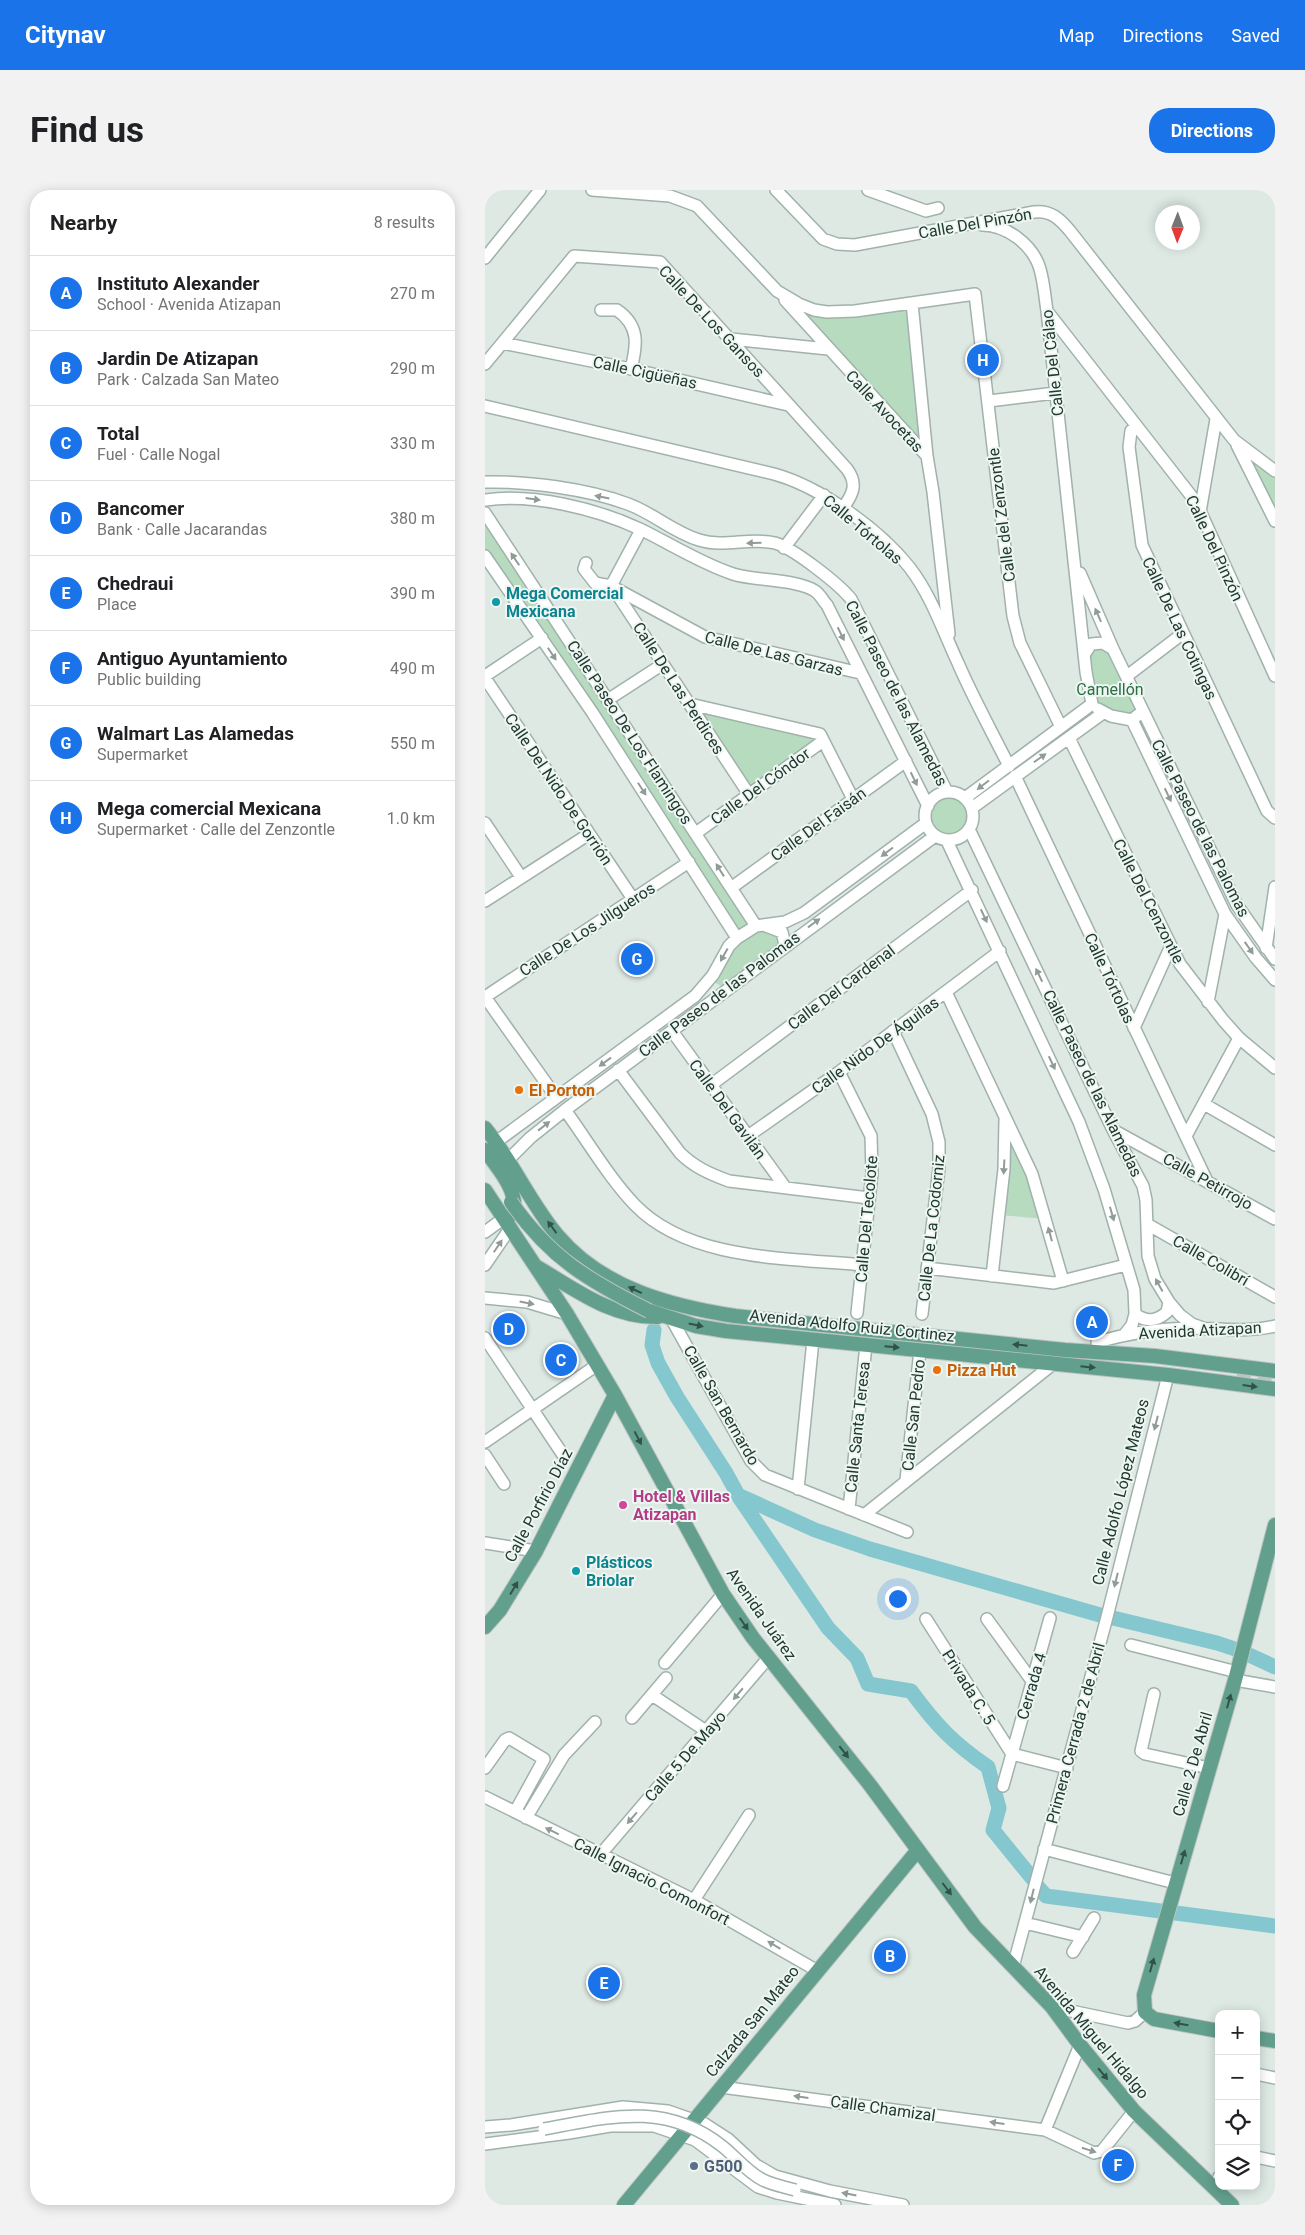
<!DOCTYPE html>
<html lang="en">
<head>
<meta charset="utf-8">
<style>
	body { margin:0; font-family:Roboto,sans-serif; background:#f2f2f2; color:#202124 }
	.controls { position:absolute; right:15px; bottom:15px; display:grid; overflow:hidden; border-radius:10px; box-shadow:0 2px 12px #0003 }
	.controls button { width:45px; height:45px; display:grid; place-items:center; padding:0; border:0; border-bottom:1px solid #e0e0e0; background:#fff; color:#202124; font:25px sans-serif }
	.compass { position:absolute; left:670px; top:15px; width:45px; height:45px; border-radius:50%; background:#fff; box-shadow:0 2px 12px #0003; rotate:181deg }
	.you { position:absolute; left:412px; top:1408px; width:18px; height:18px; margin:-12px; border:4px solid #fff; border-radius:50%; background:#1a73e8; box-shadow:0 0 0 8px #1a73e833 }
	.badge { display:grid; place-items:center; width:32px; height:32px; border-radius:50%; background:#1a73e8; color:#fff; font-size:16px; font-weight:700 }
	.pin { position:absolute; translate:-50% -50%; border:2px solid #fff; box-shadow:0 1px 5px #0006 }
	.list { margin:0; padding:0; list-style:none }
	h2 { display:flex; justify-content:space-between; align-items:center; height:65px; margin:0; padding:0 20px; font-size:21px }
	h2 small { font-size:16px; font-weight:400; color:#757577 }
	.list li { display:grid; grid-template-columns:32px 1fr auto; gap:15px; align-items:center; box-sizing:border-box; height:75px; padding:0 20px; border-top:1px solid #e0e0e0 }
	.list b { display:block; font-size:19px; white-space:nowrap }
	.list p { margin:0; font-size:16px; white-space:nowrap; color:#757577 }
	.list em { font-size:16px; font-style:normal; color:#757577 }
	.icon { flex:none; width:28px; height:28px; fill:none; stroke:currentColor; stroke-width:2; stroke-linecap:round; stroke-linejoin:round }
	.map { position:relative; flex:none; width:790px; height:2015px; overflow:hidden; border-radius:20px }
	header { display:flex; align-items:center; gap:30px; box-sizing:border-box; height:70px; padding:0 25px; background:#1a73e8; color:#fff }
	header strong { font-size:24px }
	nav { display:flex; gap:28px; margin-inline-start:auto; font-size:18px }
	.intro { display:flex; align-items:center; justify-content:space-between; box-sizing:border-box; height:120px; padding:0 30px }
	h1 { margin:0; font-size:35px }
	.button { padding:12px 22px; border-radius:20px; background:#1a73e8; color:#fff; font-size:18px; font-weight:700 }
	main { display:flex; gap:30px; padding:0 30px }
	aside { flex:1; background:#fff; border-radius:20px; box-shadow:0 2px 12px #0003 }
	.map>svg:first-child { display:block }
</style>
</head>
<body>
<header>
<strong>Citynav</strong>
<nav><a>Map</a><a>Directions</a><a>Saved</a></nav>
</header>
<div class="intro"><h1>Find us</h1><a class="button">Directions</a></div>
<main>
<aside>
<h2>Nearby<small>8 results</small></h2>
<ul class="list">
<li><span class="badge">A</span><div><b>Instituto Alexander</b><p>School · Avenida Atizapan</p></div><em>270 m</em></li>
<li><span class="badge">B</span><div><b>Jardin De Atizapan</b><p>Park · Calzada San Mateo</p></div><em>290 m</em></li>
<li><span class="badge">C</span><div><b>Total</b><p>Fuel · Calle Nogal</p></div><em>330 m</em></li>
<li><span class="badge">D</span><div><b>Bancomer</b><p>Bank · Calle Jacarandas</p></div><em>380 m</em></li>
<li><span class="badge">E</span><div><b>Chedraui</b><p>Place</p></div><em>390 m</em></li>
<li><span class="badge">F</span><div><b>Antiguo Ayuntamiento</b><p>Public building</p></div><em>490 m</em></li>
<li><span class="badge">G</span><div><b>Walmart Las Alamedas</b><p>Supermarket</p></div><em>550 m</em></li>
<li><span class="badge">H</span><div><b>Mega comercial Mexicana</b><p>Supermarket · Calle del Zenzontle</p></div><em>1.0 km</em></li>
</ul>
</aside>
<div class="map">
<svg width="790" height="2015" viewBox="0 0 790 2015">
	<rect width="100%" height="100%" fill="#dee9e4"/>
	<!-- green -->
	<path fill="#b6dbbf" d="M292 101 329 120 427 113 442 266Z
		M759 266 790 281V331Z
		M0 324 270 736 291 738 300 755 239 798 231 793 228 785 252 748 0 366Z
		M618 453 656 517 647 530 607 514 601 459Z
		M205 514 338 551 263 603Z
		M440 626a24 24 0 1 1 48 0a24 24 0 1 1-48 0Z
		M520 928 561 1029 514 1025Z"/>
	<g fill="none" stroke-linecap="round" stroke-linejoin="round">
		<!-- river -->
		<path stroke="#85c7cf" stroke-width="15" d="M169 1140 167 1155 173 1173 192 1207 241 1283 253 1305 330 1340 385 1359 615 1425
			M254 1307 343 1438 372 1468 383 1494 426 1501C451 1535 468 1553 503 1577L514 1618 508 1640 547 1688
			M628 1428 732 1453 753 1460
			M762 1464 790 1477
			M553 1697 561 1706 790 1736"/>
		<!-- major-tunnel -->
		<path stroke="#b8c6c0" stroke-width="14" stroke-dasharray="14 7" stroke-linecap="butt" d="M752 1184 790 1190"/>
		<!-- minor casing -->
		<g stroke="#a1b1ab" stroke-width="14">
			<path id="minor" d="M107 0 185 6 212 16 292 101 314 114 329 120 342 122 370 121 490 104 528 426 535 453 576 537
				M291 0 338 49 352 54 370 55 549 22C566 20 575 29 585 41L749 250 790 281
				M383 0 441 21 453 18
				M497 35C522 35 548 55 555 79 559 93 560 108 562 121L601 482 607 514
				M0 68 55 0
				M300 110 442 266
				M427 113 442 266 448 302 464 444
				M116 120H132C155 136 152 155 146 179
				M562 121 711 312 790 486
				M246 149 343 159
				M17 153 146 179 303 215
				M0 174 89 66 175 72 362 279C373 294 368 304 358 318
				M504 211 570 203
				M0 216 289 284C336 297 395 340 425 378 447 407 458 441 473 473 488 508 507 542 524 576
				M651 236 646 241 644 257 657 355 782 621 790 628
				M752 255 790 331
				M0 292C42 291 103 299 143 314 168 323 188 342 214 350 239 358 265 347 290 353 308 358 354 394 366 409L462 602
				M0 310C48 303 112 319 155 339 186 354 215 373 248 384 270 391 312 389 330 401 335 404 338 411 342 415L443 616
				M715 322 731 229
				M0 323 271 736
				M299 358 339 305
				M0 366 107 522 252 748
				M101 373 99 379 110 393 126 396 220 447 375 483
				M595 383 628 459 752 715 790 769
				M126 396 156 340
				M128 398 263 603
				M599 465 606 454 618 453 628 459
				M0 486 57 448
				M642 486 697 444
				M0 488 148 709
				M124 509 178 474
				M205 514 335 544 368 609
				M613 519 626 526 647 530 653 525
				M647 530 740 724 771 768 790 790
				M584 548 695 774 738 830 754 848 790 878
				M530 586 721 989
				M440 626a24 24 0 1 1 48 0a24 24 0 1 1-48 0Z
				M480 608 607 514
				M487 618 618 523
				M0 633 36 687
				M484 639 628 940 658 996 661 1010 663 1066 670 1089 684 1112 695 1125 707 1134 721 1139
				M211 643 338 551
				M462 651 594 932 619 999 649 1100 650 1124 647 1135 640 1144
				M246 698 421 571
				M0 711 104 644
				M281 736 297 742 300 755
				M781 758 790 697
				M461 802 547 984 578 1091
				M0 807 204 672
				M0 807 71 907
				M723 812 740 724
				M649 838 685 758
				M187 841 300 997
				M408 841 447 924 454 952V978L437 1124
				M133 880 195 963C209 977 225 984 244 991L384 1008
				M354 882 386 946 387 983 372 1123
				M226 895 487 700
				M719 914 790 955
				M80 920C102 950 124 988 150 1015 204 1071 305 1068 377 1075
				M628 940 790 1029
				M263 946 354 882 515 761
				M701 946 754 848
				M11 952 210 806 228 785 244 756 252 748 271 736 300 732 319 723 441 633
				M24 969 45 948 80 920 450 646
				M662 1034 790 1107
				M0 1042 19 1028
				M0 1075 26 1037
				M442 1078 569 1093 641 1075
				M507 1086 519 979 520 930
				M0 1108 42 1112 82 1124
				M650 1124C661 1132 671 1132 682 1122L684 1112
				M187 1130 266 1271 280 1285 422 1342
				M0 1148 78 1265
				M612 1152C641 1144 670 1139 700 1138 730 1138 761 1143 790 1136
				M0 1252 112 1175
				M0 1265 19 1294
				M421 1290 435 1160
				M313 1299 328 1150
				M364 1319 381 1155
				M379 1325 568 1174
				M0 1353 51 1361
				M441 1429 527 1564
				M502 1429 547 1491
				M646 1455 752 1482
				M180 1473 238 1404
				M750 1490 790 1497
				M669 1504 656 1561 660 1564 724 1578
				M167 1505 221 1541
				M147 1528 181 1488
				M527 1564 582 1578
				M0 1578 20 1550 24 1548 59 1569 30 1622
				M518 1596 565 1428
				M0 1607 209 1710 331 1780
				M41 1628 79 1565 110 1532
				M559 1659 690 1693
				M115 1665 284 1467
				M209 1710 264 1625
				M540 1733 598 1747
				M588 1762 609 1728
				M528 1777 622 1427 683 1185
				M567 1817 643 1833 650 1831 660 1822
				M771 1884 790 1888
				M236 1897 560 1940 609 1963 617 1961 649 1921
				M0 1937 26 1935 138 1917 183 1921 220 1934 243 1949 271 1975 290 1986 345 2001 418 2015
				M560 1940 595 1855
				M0 1954 84 1943 125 1936H169L210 1950 273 1997 292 2003 350 2015
				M771 1967 790 1971
				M731 2000 734 1987"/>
		</g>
		<!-- major casing -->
		<g stroke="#bcc4c1" stroke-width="16">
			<path id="major" d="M0 938C28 972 45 1013 73 1046 117 1098 185 1116 250 1126L580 1160 670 1166 790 1181
				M0 960C13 979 33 999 29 1024
				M0 1000 82 1124 130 1205 238 1404 268 1448 385 1595 490 1737 567 1817 595 1855 649 1921 747 2015
				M52 1077C91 1100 127 1128 173 1127
				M164 1121 211 1136 241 1141 683 1185 790 1199
				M0 1437 15 1420 51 1361 130 1205
				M734 1841 669 1829 660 1822 659 1805 750 1490 790 1335
				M771 1848 790 1851
				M139 2015 433 1660"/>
		</g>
		<!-- minor -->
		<use href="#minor" stroke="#fff" stroke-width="11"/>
		<!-- major -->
		<use href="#major" stroke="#639f8d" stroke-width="14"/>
		<!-- minor-bridge casing -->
		<g stroke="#a1b1ab" stroke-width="14" stroke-linecap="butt">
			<path id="minor-bridge" d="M59 1939C125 1927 179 1911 237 1956 251 1967 262 1982 278 1990 288 1995 300 1997 310 2000"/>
		</g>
		<!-- major-bridge casing -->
		<g stroke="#bcc4c1" stroke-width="16" stroke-linecap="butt">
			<path id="major-bridge" d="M26 1012C65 1068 104 1091 164 1121"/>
		</g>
		<!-- minor-bridge -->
		<use href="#minor-bridge" stroke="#fff" stroke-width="11"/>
		<!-- major-bridge -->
		<use href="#major-bridge" stroke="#639f8d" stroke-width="14"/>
	</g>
	<!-- one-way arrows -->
	<defs><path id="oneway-solid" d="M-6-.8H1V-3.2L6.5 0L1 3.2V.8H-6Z" transform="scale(1.25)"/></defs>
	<g fill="#909c98">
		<use href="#oneway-solid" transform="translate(117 307) rotate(-169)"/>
		<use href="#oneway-solid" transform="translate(48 309) rotate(8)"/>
		<use href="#oneway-solid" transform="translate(269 353) rotate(178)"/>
		<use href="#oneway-solid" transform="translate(30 369) rotate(-124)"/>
		<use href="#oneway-solid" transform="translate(613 425) rotate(-114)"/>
		<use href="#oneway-solid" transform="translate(356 444) rotate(64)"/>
		<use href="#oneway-solid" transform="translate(67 464) rotate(56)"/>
		<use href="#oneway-solid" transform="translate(555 568) rotate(-35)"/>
		<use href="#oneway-solid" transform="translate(429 589) rotate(64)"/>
		<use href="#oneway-solid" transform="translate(498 595) rotate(143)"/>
		<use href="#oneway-solid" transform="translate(157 599) rotate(57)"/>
		<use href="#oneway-solid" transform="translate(683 605) rotate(64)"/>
		<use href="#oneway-solid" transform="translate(402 662) rotate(143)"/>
		<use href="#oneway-solid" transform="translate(235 680) rotate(-122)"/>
		<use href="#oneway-solid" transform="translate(499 726) rotate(65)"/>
		<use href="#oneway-solid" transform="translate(329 733) rotate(-36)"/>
		<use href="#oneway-solid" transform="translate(764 758) rotate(55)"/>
		<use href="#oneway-solid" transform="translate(239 765) rotate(119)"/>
		<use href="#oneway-solid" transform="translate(554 785) rotate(-116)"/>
		<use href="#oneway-solid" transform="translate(120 872) rotate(144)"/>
		<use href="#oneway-solid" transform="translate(567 873) rotate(65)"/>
		<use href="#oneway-solid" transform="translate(59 936) rotate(-38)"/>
		<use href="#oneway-solid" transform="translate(519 977) rotate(93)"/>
		<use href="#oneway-solid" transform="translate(627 1024) rotate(74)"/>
		<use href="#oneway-solid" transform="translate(565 1044) rotate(-105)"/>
		<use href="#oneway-solid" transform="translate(13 1056) rotate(-56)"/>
		<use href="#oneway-solid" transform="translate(674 1095) rotate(-119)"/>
		<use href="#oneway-solid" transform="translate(42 1113) rotate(11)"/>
		<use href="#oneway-solid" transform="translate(671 1233) rotate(104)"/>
		<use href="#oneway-solid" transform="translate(631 1390) rotate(104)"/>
		<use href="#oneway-solid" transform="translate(253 1504) rotate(130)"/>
		<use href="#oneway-solid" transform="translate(147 1628) rotate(131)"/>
		<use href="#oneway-solid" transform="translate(67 1641) rotate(-154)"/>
		<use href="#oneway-solid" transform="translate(547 1706) rotate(104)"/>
		<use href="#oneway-solid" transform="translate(289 1755) rotate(-149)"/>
		<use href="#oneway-solid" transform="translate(316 1907) rotate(-172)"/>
		<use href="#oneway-solid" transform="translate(512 1933) rotate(-172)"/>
		<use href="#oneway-solid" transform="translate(604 1960) rotate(18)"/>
		<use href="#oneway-solid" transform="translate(364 2004) rotate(-169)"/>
	</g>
	<g fill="#315248">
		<use href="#oneway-solid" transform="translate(67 1037) rotate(-126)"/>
		<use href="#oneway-solid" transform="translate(150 1100) rotate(-155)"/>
		<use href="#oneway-solid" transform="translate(211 1135) rotate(12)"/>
		<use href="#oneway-solid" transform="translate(535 1155) rotate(-174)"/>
		<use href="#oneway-solid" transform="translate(407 1157) rotate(5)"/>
		<use href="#oneway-solid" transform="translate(603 1177) rotate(6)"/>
		<use href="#oneway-solid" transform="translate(765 1196) rotate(7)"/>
		<use href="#oneway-solid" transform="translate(153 1248) rotate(62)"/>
		<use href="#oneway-solid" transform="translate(29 1398) rotate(-59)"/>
		<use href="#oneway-solid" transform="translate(259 1434) rotate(55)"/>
		<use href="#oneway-solid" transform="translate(744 1511) rotate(-74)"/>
		<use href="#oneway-solid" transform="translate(359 1562) rotate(52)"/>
		<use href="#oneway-solid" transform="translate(698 1667) rotate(-74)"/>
		<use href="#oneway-solid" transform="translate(462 1699) rotate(53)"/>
		<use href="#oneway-solid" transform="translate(667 1775) rotate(-74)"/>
		<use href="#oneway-solid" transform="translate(696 1834) rotate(-170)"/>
		<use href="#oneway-solid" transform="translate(618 1884) rotate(50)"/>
	</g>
	<!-- markers -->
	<g fill="#0f9aa8" stroke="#eef6f2" stroke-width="2">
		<circle cx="11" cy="412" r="5"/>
		<circle cx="91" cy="1381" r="5"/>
	</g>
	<g fill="#e8710a" stroke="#eef6f2" stroke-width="2">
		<circle cx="34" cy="900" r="5"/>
		<circle cx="452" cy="1180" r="5"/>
	</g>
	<circle fill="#d1479c" stroke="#eef6f2" stroke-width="2" cx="138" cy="1315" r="5"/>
	<circle fill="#5c6f8a" stroke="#eef6f2" stroke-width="2" cx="209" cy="1976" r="5"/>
	<g text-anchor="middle" stroke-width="4" stroke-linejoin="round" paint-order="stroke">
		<!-- street labels -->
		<g font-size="16" fill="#203931" stroke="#eef6f2">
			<text transform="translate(490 33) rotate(-10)" y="6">Calle Del Pinzón</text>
			<text transform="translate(227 131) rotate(47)" y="6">Calle De Los Gansos</text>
			<text transform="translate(567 173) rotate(-96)" y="6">Calle Del Cálao</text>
			<text transform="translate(160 182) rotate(12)" y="6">Calle Cigüeñas</text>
			<text transform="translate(400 221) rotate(47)" y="6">Calle Avocetas</text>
			<text transform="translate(516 325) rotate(-97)" y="6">Calle del Zenzontle</text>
			<text transform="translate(378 339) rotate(40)" y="6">Calle Tórtolas</text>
			<text transform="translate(730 358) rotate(65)" y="6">Calle Del Pinzón</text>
			<text transform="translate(695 438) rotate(65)" y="6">Calle De Las Cotingas</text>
			<text transform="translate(289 463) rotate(14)" y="6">Calle De Las Garzas</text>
			<text transform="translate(194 498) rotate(57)" y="6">Calle De Las Perdices</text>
			<text transform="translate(412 503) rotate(63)" y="6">Calle Paseo de las Alamedas</text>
			<text transform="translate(145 542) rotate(57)" y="6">Calle Paseo De Los Flamingos</text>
			<text transform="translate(275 596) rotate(-36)" y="6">Calle Del Cóndor</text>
			<text transform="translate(74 599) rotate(56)" y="6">Calle Del Nido De Gorrión</text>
			<text transform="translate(333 634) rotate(-36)" y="6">Calle Del Faisán</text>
			<text transform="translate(716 638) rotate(63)" y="6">Calle Paseo de las Palomas</text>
			<text transform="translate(664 711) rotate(63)" y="6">Calle Del Cenzontle</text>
			<text transform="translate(102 739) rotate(-33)" y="6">Calle De Los Jilgueros</text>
			<text transform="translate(625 788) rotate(65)" y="6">Calle Tórtolas</text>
			<text transform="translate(356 797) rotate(-37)" y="6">Calle Del Cardenal</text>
			<text transform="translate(234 804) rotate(-37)" y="6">Calle Paseo de las Palomas</text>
			<text transform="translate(390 855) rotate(-36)" y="6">Calle Nido De Águilas</text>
			<text transform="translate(608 893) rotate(64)" y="6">Calle Paseo de las Alamedas</text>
			<text transform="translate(243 919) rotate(54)" y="6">Calle Del Gavilán</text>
			<text transform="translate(723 991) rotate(29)" y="6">Calle Petirrojo</text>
			<text transform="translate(381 1029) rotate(-85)" y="6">Calle Del Tecolote</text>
			<text transform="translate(446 1038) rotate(-84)" y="6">Calle De La Codorniz</text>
			<text transform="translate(726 1070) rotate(30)" y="6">Calle Colibrí</text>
			<text transform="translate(367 1135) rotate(6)" y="6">Avenida Adolfo Ruiz Cortinez</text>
			<text transform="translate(715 1140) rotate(-3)" y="6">Avenida Atizapan</text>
			<text transform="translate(237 1215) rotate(60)" y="6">Calle San Bernardo</text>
			<text transform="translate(428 1225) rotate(-84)" y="6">Calle San Pedro</text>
			<text transform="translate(372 1237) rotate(-84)" y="6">Calle Santa Teresa</text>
			<text transform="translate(635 1302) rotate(-76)" y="6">Calle Adolfo López Mateos</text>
			<text transform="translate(53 1315) rotate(-62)" y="6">Calle Porfirio Díaz</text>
			<text transform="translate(277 1424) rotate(55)" y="6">Avenida Juárez</text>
			<text transform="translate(546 1496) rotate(-74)" y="6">Cerrada 4</text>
			<text transform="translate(484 1497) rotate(58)" y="6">Privada C. 5</text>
			<text transform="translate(590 1543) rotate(-75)" y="6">Primera Cerrada 2 de Abril</text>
			<text transform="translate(200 1566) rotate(-49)" y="6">Calle 5 De Mayo</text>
			<text transform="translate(707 1574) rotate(-74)" y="6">Calle 2 De Abril</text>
			<text transform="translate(167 1691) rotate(27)" y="6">Calle Ignacio Comonfort</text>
			<text transform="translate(267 1831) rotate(-51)" y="6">Calzada San Mateo</text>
			<text transform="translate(607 1842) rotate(50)" y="6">Avenida Miguel Hidalgo</text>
			<text transform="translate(398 1918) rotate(8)" y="6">Calle Chamizal</text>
		</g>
		<!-- culture labels -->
		<g font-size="16" font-weight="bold" fill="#0d838f" stroke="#eef6f2" text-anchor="start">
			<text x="21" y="409">Mega Comercial<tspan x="21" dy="18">Mexicana</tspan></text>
			<text x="101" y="1378">Plásticos<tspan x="101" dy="18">Briolar</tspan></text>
		</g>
		<!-- park labels -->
		<g font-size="16" fill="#2b6f42" stroke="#eef6f2">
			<text x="625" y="505">Camellón</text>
		</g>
		<!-- food labels -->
		<g font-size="16" font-weight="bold" fill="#c56008" stroke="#eef6f2" text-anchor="start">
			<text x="44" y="906">El Porton</text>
			<text x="462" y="1186">Pizza Hut</text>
		</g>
		<!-- hotel labels -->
		<g font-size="16" font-weight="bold" fill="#b23c85" stroke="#eef6f2" text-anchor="start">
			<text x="148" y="1312">Hotel &amp; Villas<tspan x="148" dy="18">Atizapan</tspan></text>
		</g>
		<!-- service labels -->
		<g font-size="16" font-weight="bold" fill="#4e5e75" stroke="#eef6f2" text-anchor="start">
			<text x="219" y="1982">G500</text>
		</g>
	</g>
</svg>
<div class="controls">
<button>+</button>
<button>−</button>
<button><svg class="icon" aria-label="locate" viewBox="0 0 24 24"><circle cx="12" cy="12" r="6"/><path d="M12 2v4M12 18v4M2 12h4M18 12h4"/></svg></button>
<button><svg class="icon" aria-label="layers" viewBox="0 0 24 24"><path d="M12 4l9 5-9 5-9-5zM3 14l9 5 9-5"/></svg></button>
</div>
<svg class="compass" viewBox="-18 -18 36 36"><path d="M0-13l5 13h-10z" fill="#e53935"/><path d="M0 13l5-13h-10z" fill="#757577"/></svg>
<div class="you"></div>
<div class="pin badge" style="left:607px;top:1132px">A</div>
<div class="pin badge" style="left:405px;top:1766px">B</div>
<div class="pin badge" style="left:76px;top:1170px">C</div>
<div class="pin badge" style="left:24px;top:1139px">D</div>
<div class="pin badge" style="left:119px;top:1793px">E</div>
<div class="pin badge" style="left:633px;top:1975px">F</div>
<div class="pin badge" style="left:152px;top:769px">G</div>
<div class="pin badge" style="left:498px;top:170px">H</div>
</div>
</main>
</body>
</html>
